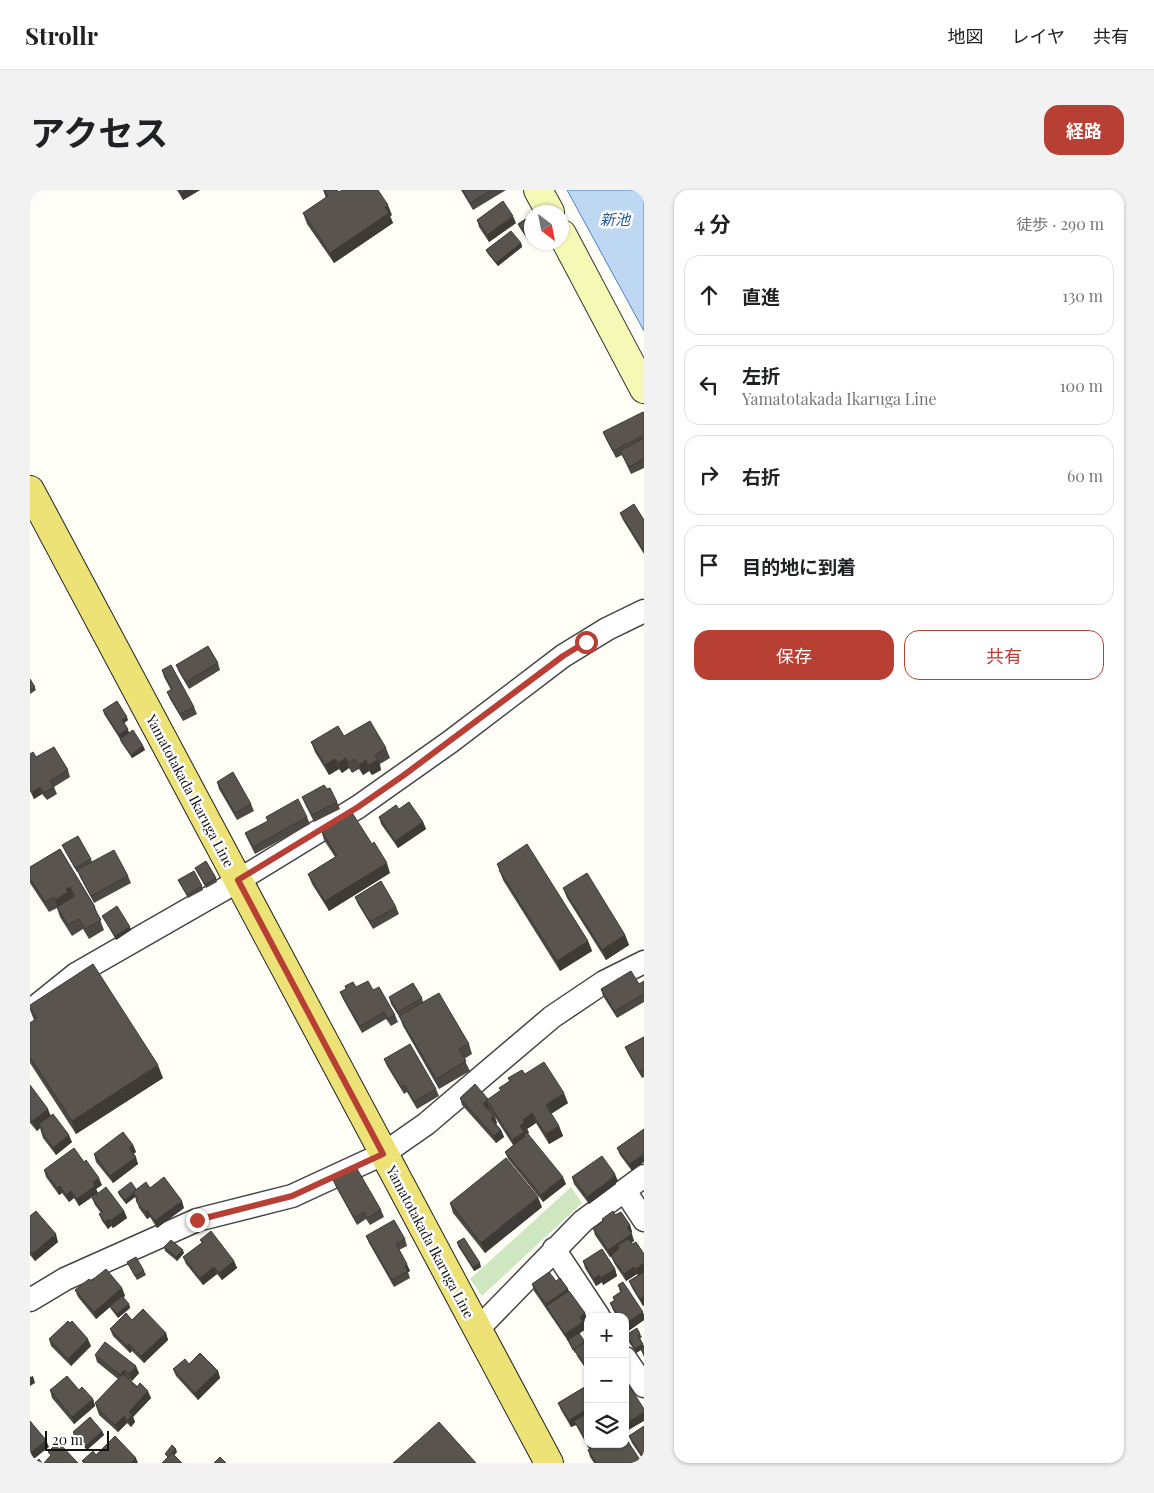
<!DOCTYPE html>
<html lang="ja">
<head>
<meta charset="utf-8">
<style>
	body { margin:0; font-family:"Playfair Display","Noto Sans JP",serif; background:#f2f2f2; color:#202124 }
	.controls { position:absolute; right:15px; bottom:15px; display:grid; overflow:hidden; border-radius:10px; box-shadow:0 1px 4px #0004 }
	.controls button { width:45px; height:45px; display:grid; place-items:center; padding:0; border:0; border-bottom:1px solid #e0e0e0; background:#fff; color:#202124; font:25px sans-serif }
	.compass { position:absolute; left:494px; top:15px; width:45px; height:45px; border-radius:50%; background:#fff; box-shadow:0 1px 4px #0004; rotate:148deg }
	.scale { position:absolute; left:15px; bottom:12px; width:64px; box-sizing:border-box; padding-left:5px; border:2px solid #111; border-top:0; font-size:14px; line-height:18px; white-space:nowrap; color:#111; -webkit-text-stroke:4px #fff; paint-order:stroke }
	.stop { position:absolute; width:15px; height:15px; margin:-11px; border:4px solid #b73f33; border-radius:50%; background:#fff }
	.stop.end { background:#b73f33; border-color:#fff; box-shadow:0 1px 5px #0008 }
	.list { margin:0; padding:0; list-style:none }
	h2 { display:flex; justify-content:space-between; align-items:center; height:65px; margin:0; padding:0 20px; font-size:21px }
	h2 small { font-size:16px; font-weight:400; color:#757577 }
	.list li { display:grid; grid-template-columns:32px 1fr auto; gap:15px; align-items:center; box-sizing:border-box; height:80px; margin:0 10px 10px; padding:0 10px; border:1px solid #e0e0e0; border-radius:15px }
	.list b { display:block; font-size:19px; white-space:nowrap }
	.list p { margin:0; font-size:16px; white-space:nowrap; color:#757577 }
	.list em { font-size:16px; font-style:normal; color:#757577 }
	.actions { display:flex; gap:10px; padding:15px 20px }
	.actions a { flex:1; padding:11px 0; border:1px solid #b73f33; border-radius:15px; text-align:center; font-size:18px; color:#b73f33 }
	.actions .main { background:#b73f33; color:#fff }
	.icon { flex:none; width:28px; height:28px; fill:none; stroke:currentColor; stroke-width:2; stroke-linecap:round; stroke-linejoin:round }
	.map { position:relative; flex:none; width:614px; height:1273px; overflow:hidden; border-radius:15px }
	header { display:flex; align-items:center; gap:30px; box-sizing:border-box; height:70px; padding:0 25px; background:#fff; border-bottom:1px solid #e0e0e0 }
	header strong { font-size:24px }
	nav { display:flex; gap:28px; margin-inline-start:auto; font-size:18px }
	.intro { display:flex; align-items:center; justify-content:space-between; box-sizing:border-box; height:120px; padding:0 30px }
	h1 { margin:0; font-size:35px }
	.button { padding:12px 22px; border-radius:15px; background:#b73f33; color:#fff; font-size:18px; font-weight:700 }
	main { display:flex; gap:30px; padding:0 30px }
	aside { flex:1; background:#fff; border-radius:15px; box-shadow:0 1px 4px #0004 }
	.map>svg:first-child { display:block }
</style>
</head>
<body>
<header>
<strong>Strollr</strong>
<nav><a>地図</a><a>レイヤ</a><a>共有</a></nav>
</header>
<div class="intro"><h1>アクセス</h1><a class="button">経路</a></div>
<main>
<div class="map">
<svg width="614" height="1273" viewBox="0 0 614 1273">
	<rect width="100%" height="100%" fill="#fefef6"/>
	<!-- green -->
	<path fill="#cfe7c1" d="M541 997 552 1013 452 1106 440 1089Z"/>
	<!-- water -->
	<path fill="#bed7f2" stroke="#4a82c3" d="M537 0H614V141Z"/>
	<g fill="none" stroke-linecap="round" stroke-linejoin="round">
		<!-- minor casing -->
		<g stroke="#444" stroke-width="25">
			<path id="minor" d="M0 821 46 784 196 698 328 617 420 552 533 466 577 439 614 421
				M595 1001 614 1030
				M524 1059 569 1127
				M0 1110 35 1089 167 1030 262 1006 353 964 396 934 522 827 574 792 614 772
				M447 1140 553 1031 614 986
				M595 1168 614 1196"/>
		</g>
		<!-- secondary casing -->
		<g stroke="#333" stroke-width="30">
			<path id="secondary" d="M508 0 520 22
				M532 44 614 199"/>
		</g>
		<!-- primary casing -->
		<g stroke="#222" stroke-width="30">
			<path id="primary" d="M0 300 519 1273"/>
		</g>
		<!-- minor -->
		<use href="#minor" stroke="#fff" stroke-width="22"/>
		<!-- secondary -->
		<use href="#secondary" stroke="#f6f9b6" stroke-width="28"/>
		<!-- primary -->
		<use href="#primary" stroke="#ede276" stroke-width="28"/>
	</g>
	<!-- wall -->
	<path fill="#4d4843" d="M147 0H170L153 10Z
		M293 0H307L309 2 362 25 360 26 363 33 304 73 277 34 273 23 296 8Z
		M431 0H476L443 20Z
		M502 25 498 50 490 38 488 34Z
		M447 30 486 33 459 52 449 37Z
		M491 53 492 57 468 76 458 64 456 60Z
		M614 223V278L601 284 592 265 586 268 576 249 573 242Z
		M590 323 614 330V364L593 330Z
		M188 473 190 480 159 499 149 482 146 475Z
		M132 480 164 517 167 524 153 531 140 509 137 502 141 500 134 487Z
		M0 489 6 500 0 504Z
		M73 520 98 530 94 533 99 543 113 556 115 560 102 568 91 552 90 549 74 524Z
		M314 546 356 558 360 568 350 574 351 580 342 585 339 581 333 585 329 579 322 583 319 578 312 583 309 579 299 585 285 562 281 552Z
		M0 564 6 567 38 580 40 587 24 597 27 604 17 610 12 604 4 609 0 601Z
		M187 592 221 614 224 621 207 630 189 599Z
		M297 599 307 612 310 619 284 632 275 614 272 607Z
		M369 619 393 632 396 639 368 658 351 634 349 627Z
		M236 627H277L280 634 225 664 218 650 215 643 238 631Z
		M291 640 360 683 299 721 282 694 278 684 305 667 294 650Z
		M32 655 61 669 62 672 98 686 101 693 64 713 50 687 48 681 47 682Z
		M30 659 65 717 74 740 59 749 53 739 42 746 30 727 27 718 19 722 0 693V677Z
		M467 674 558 751 562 761 530 781 473 690Z
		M165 678 186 688 187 692 176 698Z
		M148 690 172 696 173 700 158 708Z
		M533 698 595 745 599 755 576 770 537 708Z
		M325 707 366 717 369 724 343 739 328 714Z
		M72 726 101 740 86 750 74 729Z
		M614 791V812L587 828 573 806 571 799 609 794Z
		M326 797 343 800 365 825 368 832 361 836 356 829 332 843 313 809 310 802Z
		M359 807 392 808 393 812 439 854 442 864 434 869 440 881 409 899 373 836 370 828 361 814Z
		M0 815 133 888 46 944 0 873V833L4 830 0 820Z
		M614 847V887L612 888 598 864 595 857Z
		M354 869 406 899 409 906 387 919 377 902 374 904 357 876Z
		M495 884 538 913 521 924 529 936 533 946 519 954 506 933 497 939 499 943 495 945 536 994 513 1012 478 969 475 962 483 955 465 927 467 933 466 934 471 940 474 947 466 953 432 915 430 908 458 909 471 901 469 898 480 891 478 888Z
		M0 895 20 925 42 952 26 965 13 948 10 938 7 941 0 933Z
		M614 939 602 981 590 965 587 958Z
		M103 955 106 962 103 964 108 974 83 993 66 972 64 964Z
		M14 980 72 995 66 999 68 1003 49 1016 44 1008 39 1012 32 1003 29 1005 16 987Z
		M542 987 588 991 586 992V994L559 1014 544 994Z
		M303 990 351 1020 354 1027 340 1035 336 1029 327 1035 306 997Z
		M120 998 154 1018 127 1038 120 1027 117 1029 109 1018 105 1007 96 1014 89 1005 88 1002Z
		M62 1008 94 1021 97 1028 83 1038 81 1036 78 1039 72 1031 69 1024 71 1023 65 1015Z
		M420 1013 512 1017 455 1063 423 1023Z
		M585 1025 600 1035 602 1042 601 1043 604 1051 601 1053 614 1064V1115L613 1116 602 1098 599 1091 608 1085 607 1084 596 1091 584 1073 581 1066 580 1067 565 1045 563 1038 573 1032 572 1029Z
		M0 1026 28 1052 5 1071 0 1065Z
		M336 1046 375 1049 377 1056 369 1060 380 1081 378 1082 380 1088 364 1097 339 1053Z
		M170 1050 204 1071 207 1078 192 1090 187 1084 173 1095 156 1074 153 1067 172 1053Z
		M427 1052 451 1077 444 1081 428 1056Z
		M134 1057 154 1063 147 1071 135 1061Z
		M553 1071 585 1079 587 1086 573 1095 572 1092 566 1096 555 1078Z
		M97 1072 114 1081 116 1085 107 1090Z
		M61 1091 92 1098 95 1106 93 1107 99 1114 100 1118 88 1128 81 1119 80 1117 66 1129 48 1107 45 1100Z
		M502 1094 539 1101 555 1123 557 1130 554 1133 556 1139 546 1145 555 1152 558 1150V1182L547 1166 546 1163H545L538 1151 504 1101Z
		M588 1095 614 1125V1130L597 1142 595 1139V1127H587L583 1120 580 1113 584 1111 583 1107 590 1102Z
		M102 1130 136 1143 138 1150 114 1173 102 1161 100 1163 83 1146 80 1139Z
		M610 1144 612 1147 610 1149 614 1156V1167L611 1160 606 1163 597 1149 596 1145Z
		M19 1149 61 1156 41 1176 21 1156Z
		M65 1165 109 1183 102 1191 98 1188 121 1208 103 1227 105 1232 101 1237 97 1233 88 1242 69 1225 65 1213 88 1189 67 1172Z
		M159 1174 188 1181 190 1188 168 1210 146 1186 143 1179Z
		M558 1195V1254H595L612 1273H564L560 1267 558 1260 559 1259 546 1235 541 1237 531 1220 528 1213Z
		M20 1200 63 1209 65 1216 44 1234 22 1208Z
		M614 1236V1271L602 1253 599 1246Z
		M72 1241 74 1245 57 1260 44 1246 43 1242Z"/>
	<!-- shaded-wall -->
	<path fill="#3e3b37" d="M156 0H170L153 10 151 3Z
		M358 15 362 25 360 26 363 33 304 73 300 63Z
		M483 26 486 33 459 52 457 45Z
		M502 42V47L498 50 496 46Z
		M491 53 492 57 468 76 466 73Z
		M97 527 98 530 93 534 92 530Z
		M98 539 99 543 90 549 89 545Z
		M113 556 115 560 102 568 101 565Z
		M316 568 319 578 312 583 308 573Z
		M305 569 309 579 299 585 295 575Z
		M336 570 339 581 333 585 329 575Z
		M348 570 351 580 342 585 338 575Z
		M10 597 12 604 4 609 2 602Z
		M393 632 396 639 368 658 365 651Z
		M357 673 360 683 299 721 295 711Z
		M40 697 43 707 29 720 25 710 36 699Z
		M100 737 101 740 86 750 85 746Z
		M595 745 599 755 576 770 572 760Z
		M558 751 562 761 530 781 527 771Z
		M128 875 133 888 46 944 42 931Z
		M534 903 538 913 519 925 516 915Z
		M457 911 459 918 456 921 453 914Z
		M18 919 22 929 9 934 10 938 7 941 3 931Z
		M502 923 506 933 497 939 499 943 495 945 498 952 486 960 482 950 493 930Z
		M464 926 467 933 464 936 461 929Z
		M529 936 533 946 519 954 516 944Z
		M471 940 474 947 466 953 464 946Z
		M39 945 42 952 26 965 23 958Z
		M103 955 106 962 102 965 99 958Z
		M614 964V972L602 981 599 974Z
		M106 967 108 974 83 993 80 986Z
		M585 984 588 991 586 992V994L559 1014 557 1007Z
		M533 987 536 994 513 1012 511 1005Z
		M69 988 72 995 66 999 68 1003 49 1016 47 1009 63 992Z
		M30 996 32 1003 29 1005 27 998Z
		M41 1001 44 1008 39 1012 36 1005Z
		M103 1003 105 1007 96 1014 95 1010Z
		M508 1007 512 1017 455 1063 451 1053Z
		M152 1011 154 1018 127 1038 125 1031Z
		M117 1020 120 1027 117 1029 115 1022Z
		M94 1021 97 1028 83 1038 80 1031Z
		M79 1029 81 1036 78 1039 75 1032Z
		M600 1035 602 1042 600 1044 597 1037Z
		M26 1044 28 1052 5 1071 2 1064Z
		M602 1044 604 1051 590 1060 588 1055 590 1061 580 1067 578 1060Z
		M153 1060 154 1063 147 1071 146 1067Z
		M204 1071 207 1078 192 1090 189 1083Z
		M450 1073 451 1077 444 1081 443 1077Z
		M614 1073V1082L608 1086 606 1079Z
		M377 1074 380 1081 378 1082 375 1076Z
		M184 1077 187 1084 173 1095 170 1088Z
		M604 1077 607 1084 596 1091 594 1084Z
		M585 1079 587 1086 573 1095 571 1088Z
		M569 1085 572 1092 566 1096 564 1089Z
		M92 1098 95 1106 81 1117 80 1116V1117L66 1129 64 1122Z
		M538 1099 540 1106 517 1117 516 1114Z
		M614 1106V1115L613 1116 610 1109Z
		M99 1114 100 1118 88 1128 87 1124Z
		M613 1122 614 1125V1130L597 1142 595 1134Z
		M555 1123 557 1130 554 1133 556 1139 538 1151 535 1144 550 1127Z
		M136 1143 138 1150 114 1173 111 1166Z
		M58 1149 61 1156 41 1176 38 1169Z
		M99 1154 102 1161 100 1163 97 1156Z
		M613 1154 614 1158 606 1163 605 1159Z
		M106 1176 109 1183 102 1191 100 1184Z
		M94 1180 96 1187 92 1192 90 1185Z
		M188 1181 190 1188 168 1210 165 1203Z
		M3 1186 5 1193 0 1196V1187Z
		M118 1201 121 1208 103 1227 105 1232 101 1237 98 1230 99 1222Z
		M63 1209 65 1216 44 1234 42 1227Z
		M558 1219V1227L544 1231 546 1235 541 1237 539 1230Z
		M614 1222V1231L595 1242V1234Z
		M94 1226 97 1233 88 1242 85 1235Z
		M72 1241 74 1245 57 1260 55 1257Z
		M16 1250 19 1257 0 1272V1263Z
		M146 1259 147 1262 140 1271 139 1267Z
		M106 1268 108 1273H101Z"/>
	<!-- building -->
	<path fill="#59544e" stroke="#3e3b37" d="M149 0H156L151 3Z
		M294 0H307L309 2 312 0H348L358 15 355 17 359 23 300 63 273 23 298 6Z
		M433 0H462L440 13Z
		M473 11 483 26 457 45 447 30Z
		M502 25V42L496 46 488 34Z
		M481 41 491 53 466 73 456 60Z
		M613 222 614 223V245L583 261 573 242Z
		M614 248V269L599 277 590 261Z
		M604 314 614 330V361L590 323Z
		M178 456 188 473 156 492 146 475Z
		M141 475 164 517 150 524 137 502 142 499 132 480Z
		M0 489 5 497 0 500Z
		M87 511 97 527 92 530 98 539 89 545 73 520Z
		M340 531 356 558 345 565 348 570 338 575 336 570 329 575 325 569 318 573 316 568 308 573 305 569 295 575 281 552 308 536 314 546Z
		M103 540 113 556 101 565 90 549Z
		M24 557 38 580 20 591 24 597 14 603 10 597 2 602 0 599V564L3 562 6 567Z
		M203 582 221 614 205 623 187 592Z
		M294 595 297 599 300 598 307 612 282 625 272 607Z
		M268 609 277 627 223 657 215 643 238 631 236 627Z
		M379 612 393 632 365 651 349 627 366 615 369 619Z
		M321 621 342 654 344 652 357 673 295 711 278 684 307 666 291 640Z
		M48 646 61 669 45 678 32 655Z
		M497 654 558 751 527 771 469 680 470 679 467 674Z
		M30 659 65 717 64 718 71 730 55 739 49 729 38 735 27 717 45 706 40 697 36 699 38 702 25 710 24 707 15 712 0 688V677Z
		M84 660 98 686 61 706 47 680Z
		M176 671 186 688 175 695 165 678Z
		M164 681 172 696 157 705 148 690Z
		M557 683 595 745 572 760 533 698Z
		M351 691 366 717 340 732 325 707Z
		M87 716 100 737 85 746 72 726Z
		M63 774 128 875 42 931 0 867V833L7 828 0 818V815Z
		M601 781 609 794 614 791V804L584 821 571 799Z
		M338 791 343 800 349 797 365 825 358 829 354 822 330 836 310 802 316 799 315 796 323 792 326 797Z
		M383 793 392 808 368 822 359 807Z
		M409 803 439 854 429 859 436 871 406 889 369 826Z
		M614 847V879L609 881 595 857Z
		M380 854 406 899 384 912 375 895 371 897 354 869Z
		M514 872 534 903 516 915 529 936 516 944 502 923 493 930 495 932 490 936 494 942 482 950 457 910 471 900 469 898 480 891 478 888 492 880 495 884Z
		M445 894 458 909 453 914 464 926 461 929 471 940 464 946 430 908Z
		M0 895 18 919 3 931 0 928Z
		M23 924 39 945 23 958 11 941 13 939 9 934Z
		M614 939V964L599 974 587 958Z
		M93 942 103 955 99 958 106 967 80 986 64 964Z
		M498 944 533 987 511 1005 475 962Z
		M44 958 54 972 56 970 69 988 63 992 65 996 47 1009 41 1001 36 1005 30 996 27 998 14 980Z
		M572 966 585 984 582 986 584 987 557 1007 542 987Z
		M476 968 508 1007 451 1053 420 1013Z
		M326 977 351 1020 337 1028 334 1022 324 1028 303 990Z
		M134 987 152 1011 125 1031 117 1020 115 1022 106 1011 108 1009 103 1002 116 992 120 998Z
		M101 992 106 999 103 1002 104 1003 95 1010 88 1002Z
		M76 997 94 1021 80 1031 79 1029 75 1032 69 1024 73 1022 62 1008Z
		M6 1021 26 1044 2 1064 0 1061V1026Z
		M583 1021 585 1025 591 1022 600 1035 597 1037 602 1044 578 1060 563 1038 574 1031 572 1029Z
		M364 1030 375 1049 366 1054 377 1074 375 1076 378 1081 362 1090 336 1046Z
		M181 1041 204 1071 189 1083 184 1077 170 1088 153 1067 173 1052 170 1050Z
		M434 1048 450 1073 443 1077 427 1052Z
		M598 1049 602 1054 606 1052 614 1064V1073L606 1079 604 1077 594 1084 581 1066 589 1058 588 1055Z
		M141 1050 153 1060 146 1067 134 1057Z
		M572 1059 585 1079 571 1088 569 1085 564 1089 553 1071Z
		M106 1067 114 1081 105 1086 97 1072Z
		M76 1079 92 1098 64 1122 45 1100 59 1089 61 1091Z
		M519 1082 526 1091 530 1088 538 1099 516 1114 502 1094Z
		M614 1082V1106L610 1109 599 1091Z
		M593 1092 613 1122 595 1134V1127H589L580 1113 585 1110 583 1107 592 1101 588 1095Z
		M539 1101 555 1123 550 1127 553 1132 535 1144 516 1116Z
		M92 1106 99 1114 87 1124 80 1116Z
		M113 1119 136 1143 111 1166 99 1154 97 1156 80 1139 96 1123 102 1130Z
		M38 1131 40 1133 42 1131 58 1149 38 1169 19 1149Z
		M607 1138 610 1144 608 1146 613 1154 605 1159 596 1145Z
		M549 1143 555 1152 543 1160 538 1150Z
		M558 1150V1179L544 1159Z
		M75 1152 106 1176 100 1184 94 1180 90 1185 65 1165Z
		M614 1157V1164L611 1159Z
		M170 1163 188 1181 165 1203 143 1179 155 1169 159 1174Z
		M93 1184 107 1197 110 1193 118 1201 99 1222 102 1225 98 1230 94 1226 85 1235 67 1218 68 1216 65 1213Z
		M37 1186 49 1200 52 1197 63 1209 42 1227 20 1200Z
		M598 1194 614 1219V1222L595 1234V1196Z
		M558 1195V1219L539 1230 528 1213Z
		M558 1223V1253L544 1231Z
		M60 1227 72 1241 55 1257 43 1242Z
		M0 1231 16 1250 0 1263Z
		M409 1232 446 1273H363Z
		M614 1236V1268L599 1246Z
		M85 1246 106 1268 101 1273H54L52 1271 63 1261 66 1265Z
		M595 1247 612 1273H566L558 1260 567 1254H595Z
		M28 1252 48 1273H14L21 1265 18 1262Z
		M142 1255 146 1259 138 1267 135 1264Z
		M142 1263 152 1273H132Z
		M190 1267 196 1273H184Z
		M9 1269 12 1273H5Z"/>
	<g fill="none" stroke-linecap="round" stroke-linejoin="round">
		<!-- route -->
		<path stroke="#b73f33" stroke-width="6" d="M167 1030 262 1006 353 964 208 690 328 617 374 585 533 466 556 452"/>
	</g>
	<g text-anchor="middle" stroke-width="5" stroke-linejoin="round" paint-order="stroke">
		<!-- street labels -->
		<g font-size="14" fill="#111" stroke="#fff">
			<text transform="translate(160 601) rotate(62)" y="5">Yamatotakada Ikaruga Line</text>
			<text transform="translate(400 1052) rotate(62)" y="5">Yamatotakada Ikaruga Line</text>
		</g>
		<!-- water labels -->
		<g font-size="15" font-style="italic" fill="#23559a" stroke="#fff">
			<text x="585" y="35">新池</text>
		</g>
	</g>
</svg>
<div class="controls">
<button>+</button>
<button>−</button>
<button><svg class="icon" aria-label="layers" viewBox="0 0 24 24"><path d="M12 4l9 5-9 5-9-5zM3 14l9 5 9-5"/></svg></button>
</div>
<svg class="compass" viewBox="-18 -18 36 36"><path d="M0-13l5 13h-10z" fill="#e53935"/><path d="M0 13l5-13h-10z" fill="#757577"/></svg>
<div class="scale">20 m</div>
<div class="stop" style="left:556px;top:452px"></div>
<div class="stop end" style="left:167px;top:1030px"></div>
</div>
<aside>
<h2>4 分<small>徒歩 · 290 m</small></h2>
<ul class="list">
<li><svg class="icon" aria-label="ahead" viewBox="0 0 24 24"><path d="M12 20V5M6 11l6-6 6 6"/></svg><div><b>直進</b></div><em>130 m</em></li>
<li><svg class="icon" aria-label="left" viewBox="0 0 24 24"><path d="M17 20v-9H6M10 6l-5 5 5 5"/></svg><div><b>左折</b><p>Yamatotakada Ikaruga Line</p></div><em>100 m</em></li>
<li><svg class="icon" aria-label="right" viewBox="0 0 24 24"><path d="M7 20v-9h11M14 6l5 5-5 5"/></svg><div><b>右折</b></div><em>60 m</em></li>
<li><svg class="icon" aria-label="arrive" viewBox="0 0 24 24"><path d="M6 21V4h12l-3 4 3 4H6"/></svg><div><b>目的地に到着</b></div></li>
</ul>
<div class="actions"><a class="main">保存</a><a>共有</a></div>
</aside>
</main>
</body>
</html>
